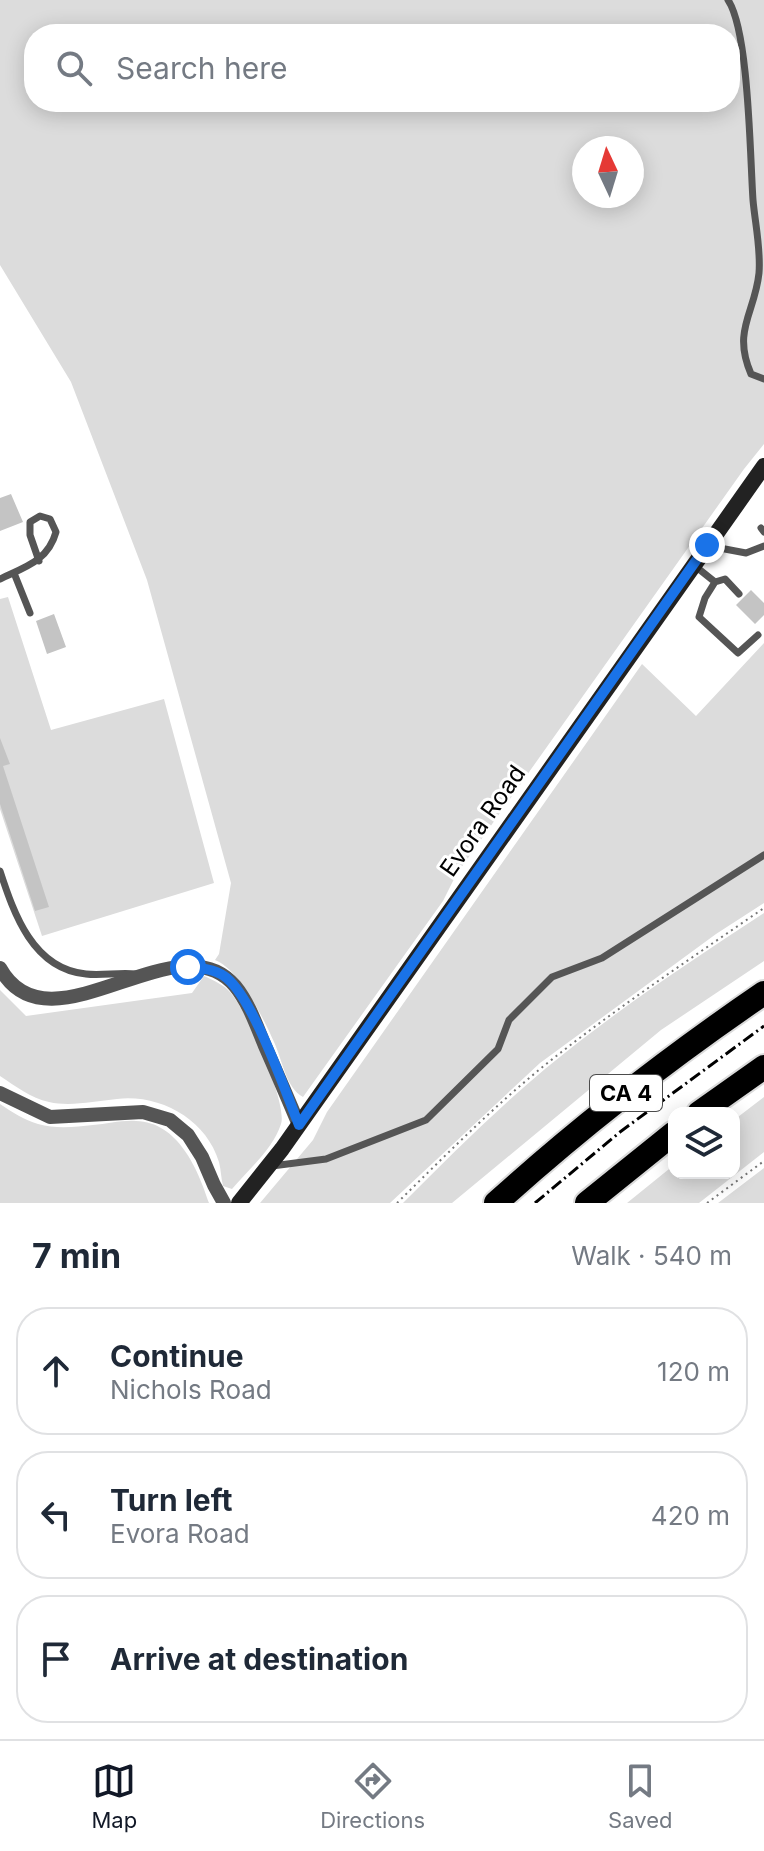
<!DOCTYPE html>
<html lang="en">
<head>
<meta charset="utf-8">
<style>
	body { margin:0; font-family:Inter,sans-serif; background:#f2f2f3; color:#1f2937 }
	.controls { position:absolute; right:24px; bottom:24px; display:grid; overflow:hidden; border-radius:16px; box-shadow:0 4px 20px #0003 }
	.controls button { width:72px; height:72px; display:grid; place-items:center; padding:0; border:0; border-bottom:2px solid #e0e1e3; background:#fff; color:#1f2937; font:40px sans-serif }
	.compass { position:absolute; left:572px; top:136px; width:72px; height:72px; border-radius:50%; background:#fff; box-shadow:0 4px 20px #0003; rotate:356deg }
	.stop { position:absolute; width:24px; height:24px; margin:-18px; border:6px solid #1a73e8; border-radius:50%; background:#fff }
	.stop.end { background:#1a73e8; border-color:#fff; box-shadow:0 2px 8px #0008 }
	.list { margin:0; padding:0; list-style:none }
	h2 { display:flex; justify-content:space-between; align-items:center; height:104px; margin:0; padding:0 32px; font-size:34px }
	h2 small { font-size:26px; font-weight:400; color:#747a83 }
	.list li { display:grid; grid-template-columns:52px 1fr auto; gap:24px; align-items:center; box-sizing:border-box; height:128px; margin:0 16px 16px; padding:0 16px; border:2px solid #e0e1e3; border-radius:32px }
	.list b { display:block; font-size:30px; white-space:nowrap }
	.list p { margin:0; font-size:26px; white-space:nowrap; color:#747a83 }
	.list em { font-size:26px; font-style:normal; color:#747a83 }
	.icon { flex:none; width:44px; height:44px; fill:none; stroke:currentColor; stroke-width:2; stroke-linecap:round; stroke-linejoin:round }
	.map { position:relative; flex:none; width:764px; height:1203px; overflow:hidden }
	.search { position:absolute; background:#fff; box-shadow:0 4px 20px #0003; left:24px; right:24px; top:24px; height:88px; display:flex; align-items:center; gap:20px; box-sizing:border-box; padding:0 28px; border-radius:32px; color:#747a83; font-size:30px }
	.sheet { height:536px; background:#fff }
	nav { display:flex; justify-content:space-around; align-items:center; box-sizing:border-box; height:112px; border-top:2px solid #e0e1e3; background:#fff; font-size:22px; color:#747a83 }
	nav a { display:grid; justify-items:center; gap:4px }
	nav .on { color:#111827 }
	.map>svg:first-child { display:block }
</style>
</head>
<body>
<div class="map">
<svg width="764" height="1203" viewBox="0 0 764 1203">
	<rect width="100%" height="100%" fill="#fff"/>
	<!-- green -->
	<path fill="#dcdcdc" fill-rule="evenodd" d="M0 0H764V444L744 469 456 875 443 901 303 1097C286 1088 282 1059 274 1042 264 1019 239 969 215 960L219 954 231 883 147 580 71 382 0 265ZM34 34H730V102H34ZM584 148H632V196H584Z
		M8 597 51 730 164 699 214 883 42 936 0 809V599Z
		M764 643V903L716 934 540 1063 390 1203H260L313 1140 327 1112 642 664 696 716Z
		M764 913V961L661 1030 452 1203H403C449 1157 495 1111 545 1069 614 1012 689 962 764 913Z
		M204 976C213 980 224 985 230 992 246 1009 288 1104 281 1124 273 1149 248 1170 232 1189L223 1186C221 1178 221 1170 219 1162 206 1119 160 1094 117 1099 94 1101 71 1107 49 1102 31 1098 15 1086 0 1076V990L26 1016 192 993Z
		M764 1097V1152L699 1203H627L674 1165V1173H734V1120Z
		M0 1104C12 1112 24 1120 38 1124 56 1129 75 1127 93 1125 107 1124 122 1120 136 1121 178 1122 198 1169 209 1203H0Z
		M764 1168V1203H718Z"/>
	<!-- building -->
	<path fill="#c4c4c4" d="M11 494 23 522 0 531V498Z
		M751 590 764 603V615L755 624 736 605Z
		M54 614 66 647 47 654 36 621Z
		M0 738 10 764 3 766 49 907 35 911 0 804Z"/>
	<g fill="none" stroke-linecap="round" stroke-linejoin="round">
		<!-- highway casing -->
		<g stroke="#dbdbdb" stroke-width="28">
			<path id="highway" d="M699 1113 764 1067
				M496 1203C580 1127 670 1057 764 993
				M587 1203 674 1133"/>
		</g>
		<!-- path -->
		<path stroke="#777" stroke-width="2" stroke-dasharray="2 4" stroke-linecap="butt" d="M397 1203C445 1156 493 1107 545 1065 615 1009 690 959 764 908
			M707 1203 764 1161"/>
		<!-- lane -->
		<path stroke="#555" stroke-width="7" d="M728 0C749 31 750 157 753 200 755 223 761 249 759 273 755 313 732 330 751 374L764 379
			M761 528 764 532
			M709 546 746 553 764 546
			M695 566 715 582 725 579 739 594
			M14 573 30 613
			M0 579C25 567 48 561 56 532L50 519 40 516 30 522V535L39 561
			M715 582 705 598 699 617 738 653 758 635
			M0 871C14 914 33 969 86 974 102 976 119 972 136 974
			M272 1166 326 1159 426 1120 498 1049 509 1020 552 977 602 958 764 855"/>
		<!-- street -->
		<path stroke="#555" stroke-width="14" d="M0 968C49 1057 178 917 235 986 249 1003 257 1027 265 1046 277 1073 288 1099 299 1125
			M0 1093 50 1117 143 1112 170 1120 188 1135 202 1157 214 1185 224 1203"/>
		<!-- secondary -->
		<path stroke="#222" stroke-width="16" d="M239 1203 282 1149 764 466"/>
		<!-- highway -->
		<use href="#highway" stroke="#000" stroke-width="24"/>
		<!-- rail -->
		<path stroke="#000" stroke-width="3" stroke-dasharray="12 4 2 4" stroke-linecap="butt" d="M535 1203 620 1132 764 1026"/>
	</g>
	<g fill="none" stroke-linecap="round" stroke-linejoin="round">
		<!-- route -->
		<path stroke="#1a73e8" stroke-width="10" d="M188 967C200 968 214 969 224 976 252 994 285 1091 299 1125L707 545"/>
	</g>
	<g text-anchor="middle" stroke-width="6" stroke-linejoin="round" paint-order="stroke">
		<!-- shield labels -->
		<rect fill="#fff" stroke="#4c4c4c" stroke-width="2" x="590" y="1075" width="72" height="36" rx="6"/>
		<g font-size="22" font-weight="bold" fill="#000">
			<text x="626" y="1101">CA 4</text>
		</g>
		<!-- street labels -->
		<g font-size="24" fill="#000" stroke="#fff">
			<text transform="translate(483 821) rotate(-55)" y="8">Evora Road</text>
		</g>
	</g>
</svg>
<div class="controls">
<button><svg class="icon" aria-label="layers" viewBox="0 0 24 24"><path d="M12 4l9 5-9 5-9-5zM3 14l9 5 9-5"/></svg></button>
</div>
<svg class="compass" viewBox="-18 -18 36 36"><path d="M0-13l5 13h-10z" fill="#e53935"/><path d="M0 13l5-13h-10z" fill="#747a83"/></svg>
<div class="stop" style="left:188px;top:967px"></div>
<div class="stop end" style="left:707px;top:545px"></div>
<div class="search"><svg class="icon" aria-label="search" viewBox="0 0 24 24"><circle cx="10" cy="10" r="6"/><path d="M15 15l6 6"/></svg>Search here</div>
</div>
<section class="sheet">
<h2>7 min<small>Walk · 540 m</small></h2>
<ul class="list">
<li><svg class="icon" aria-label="ahead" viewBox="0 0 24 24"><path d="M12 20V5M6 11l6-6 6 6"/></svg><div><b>Continue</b><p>Nichols Road</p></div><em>120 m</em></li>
<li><svg class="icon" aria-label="left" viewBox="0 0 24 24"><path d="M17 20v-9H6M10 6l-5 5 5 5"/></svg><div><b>Turn left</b><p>Evora Road</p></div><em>420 m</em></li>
<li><svg class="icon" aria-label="arrive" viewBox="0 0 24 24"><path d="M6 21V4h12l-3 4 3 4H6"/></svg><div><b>Arrive at destination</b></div></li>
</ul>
</section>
<nav>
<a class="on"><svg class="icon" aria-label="map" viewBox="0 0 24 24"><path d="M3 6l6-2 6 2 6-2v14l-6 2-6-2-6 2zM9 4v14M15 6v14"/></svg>Map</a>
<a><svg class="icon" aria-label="directions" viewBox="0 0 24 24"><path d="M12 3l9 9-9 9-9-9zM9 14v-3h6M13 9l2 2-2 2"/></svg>Directions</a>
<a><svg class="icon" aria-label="saved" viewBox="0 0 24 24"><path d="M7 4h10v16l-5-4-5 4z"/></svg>Saved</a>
</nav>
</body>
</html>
